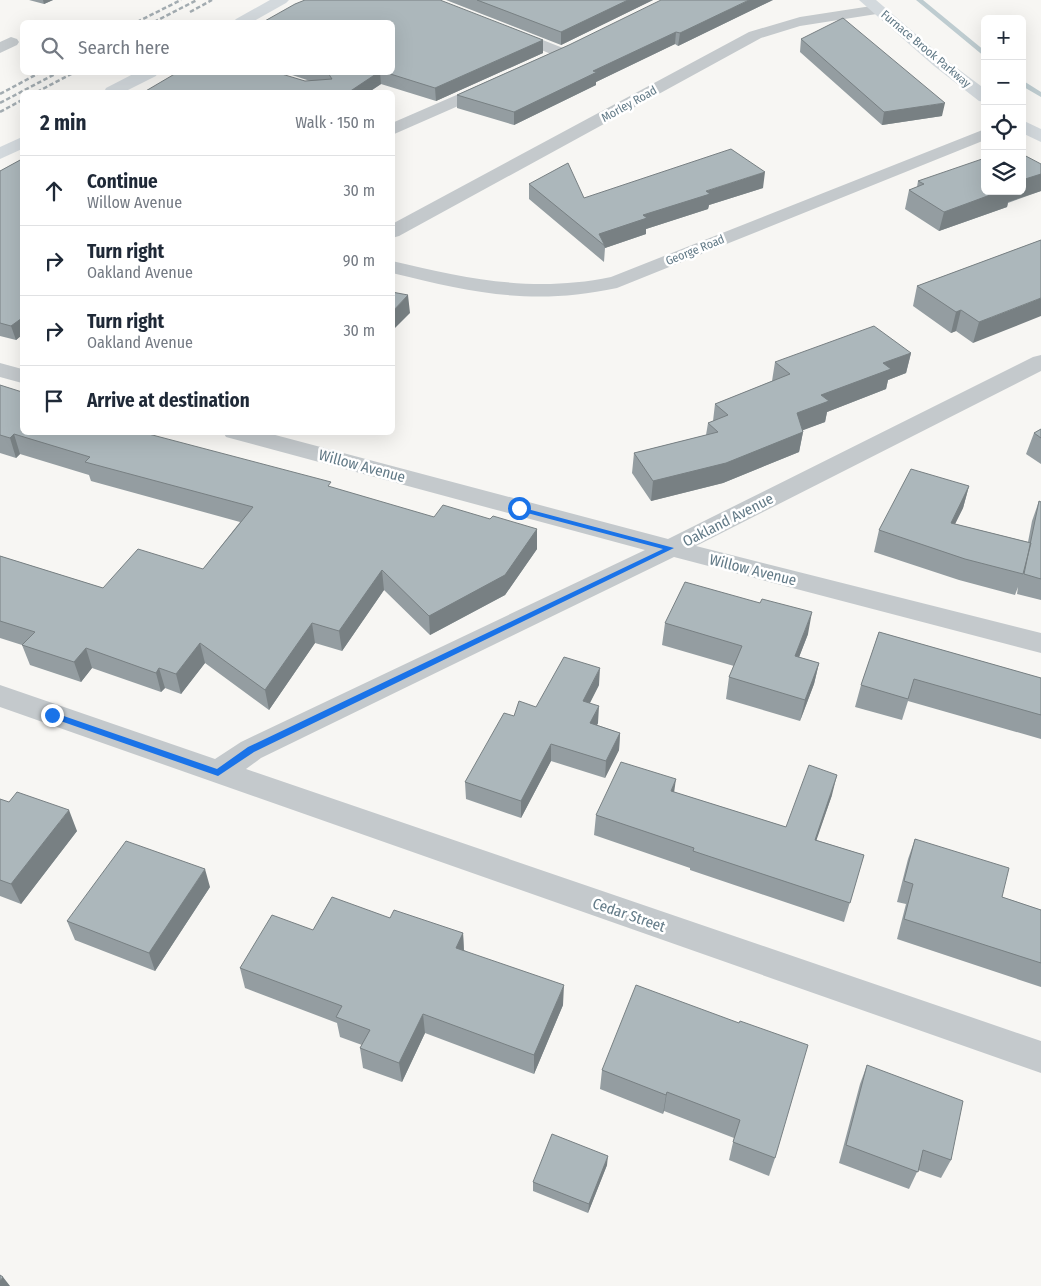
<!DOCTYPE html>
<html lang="en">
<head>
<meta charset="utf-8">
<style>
	body { margin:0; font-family:"Fira Sans Condensed",sans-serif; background:#f6f6f7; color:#1f2937 }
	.controls { position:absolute; right:15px; top:15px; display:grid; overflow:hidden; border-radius:8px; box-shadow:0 5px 20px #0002 }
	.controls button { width:45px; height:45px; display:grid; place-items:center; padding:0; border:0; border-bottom:1px solid #e0e1e3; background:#fff; color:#1f2937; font:25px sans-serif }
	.stop { position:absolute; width:15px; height:15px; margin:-11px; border:4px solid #1a73e8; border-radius:50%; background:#fff }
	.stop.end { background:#1a73e8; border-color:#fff; box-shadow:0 1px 5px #0008 }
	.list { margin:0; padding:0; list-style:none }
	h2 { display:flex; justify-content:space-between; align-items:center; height:65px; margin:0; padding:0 20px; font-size:21px }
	h2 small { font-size:16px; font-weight:400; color:#747a83 }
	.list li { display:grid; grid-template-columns:32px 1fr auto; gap:15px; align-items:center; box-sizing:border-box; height:70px; padding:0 20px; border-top:1px solid #e0e1e3 }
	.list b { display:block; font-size:19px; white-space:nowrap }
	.list p { margin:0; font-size:16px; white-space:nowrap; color:#747a83 }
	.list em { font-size:16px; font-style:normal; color:#747a83 }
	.icon { flex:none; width:28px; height:28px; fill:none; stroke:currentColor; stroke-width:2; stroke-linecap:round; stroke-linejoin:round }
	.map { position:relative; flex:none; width:1041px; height:1286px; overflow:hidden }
	.search { position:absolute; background:#fff; box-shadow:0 5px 20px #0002; left:20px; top:20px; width:375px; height:55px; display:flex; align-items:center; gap:12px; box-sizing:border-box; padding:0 18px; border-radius:8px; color:#747a83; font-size:19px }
	.panel { position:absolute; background:#fff; box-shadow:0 5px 20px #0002; left:20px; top:90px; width:375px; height:345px; border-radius:8px }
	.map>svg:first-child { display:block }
</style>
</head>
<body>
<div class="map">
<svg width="1041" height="1286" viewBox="0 0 1041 1286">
	<rect width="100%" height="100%" fill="#f7f6f3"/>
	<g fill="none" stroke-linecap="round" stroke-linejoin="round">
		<!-- stream -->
		<path fill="#beccd0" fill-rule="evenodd" d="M916 0H923L985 51V57Z
			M1022 80 1041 92V97L1022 86Z"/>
		<!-- minor -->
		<path fill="#c4c9cc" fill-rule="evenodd" d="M878 5 883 7 886 10 883 13 800 26 761 38 399 236 392 238V224L749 32 800 17Z
			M510 27 568 50 570 53 568 56H556L504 35 502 32 504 29Z
			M11 37 17 39 19 42 17 45 0 53V42Z
			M491 80 497 81 499 85 497 89 392 135V123Z
			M985 129V140L617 288C533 306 474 293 392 273V261C468 279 534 293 611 277Z
			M1041 355V371L696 546 1041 633V653L674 557 261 758 246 769 1041 1041V1073L0 707V685L215 759 241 742 645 550 226 437 223 432H264L668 539 1033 357Z
			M0 363 22 369V383L0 377Z"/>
		<!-- secondary -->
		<path fill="#d3d9dd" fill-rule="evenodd" d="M270 0H289L286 3 252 22H233L236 19Z
			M859 0H876L946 60 985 89V102L979 101 934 66Z
			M137 72H158L156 76 124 92H104L106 88Z
			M1022 120 1041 129V142L1022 133Z
			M22 137V149L0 159V147Z"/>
		<!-- rail -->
		<path stroke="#a3acb1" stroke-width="2.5" stroke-dasharray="4.5 2.5" stroke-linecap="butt" d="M190 12 212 0
			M137 22 181 0
			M154 22 197 0
			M37 92 75 72
			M0 94 41 72
			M0 103 59 72
			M0 112 22 100"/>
	</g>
	<!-- wall -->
	<path fill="#949da1" d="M29 0H53L44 4Z
		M446 0H653L561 45Z
		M773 0 678 46 675 44 596 82V85L514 125 457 108V95L569 45Z
		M801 39 942 116 882 125 800 52Z
		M543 40V53L436 101 381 84 369 92H144L310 81 283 72H392Z
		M22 159V335L16 340 0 336V171Z
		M1041 164V191L1008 203 1007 207 939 231 905 209 909 190 917 187 918 181Z
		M529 184 584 198 763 188 709 205 708 209 646 229V234L605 248 604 262 529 199Z
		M1041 240 973 343 956 331 951 333 913 306 917 286Z
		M911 353 906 373 888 380 886 389 827 412 825 422 802 430 803 432 799 452 723 483 651 501 632 473 634 453 706 435 708 423 713 421 715 404 772 381 775 362Z
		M0 385 22 432 331 487 537 549 505 595 430 635 384 590 342 651 315 643 269 710 205 663 181 694 165 688 161 692 92 668 81 682 30 665 22 645 0 638V556L103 588 203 569 240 522 91 481 89 475 20 454 16 458 0 453Z
		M1041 429V464L1026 454 1034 433Z
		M969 486 963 508 955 524 1028 542 1032 521 1039 501 1041 502V600L1017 594 1018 587 1015 595 959 580 874 552 879 530Z
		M665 623 808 634 799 657 819 663 814 684 800 721 726 699 729 677 734 666 662 645Z
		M879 632 1041 678V739L908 701 902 720 855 707 861 685Z
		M599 685 590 703 598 723 597 725 620 733 619 750 605 778 551 761 521 818 466 799 465 782 536 707Z
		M674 792 786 827 832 795 816 840 864 855 844 922 690 870V868L594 835 596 815Z
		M0 799 77 831 21 904 0 896Z
		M915 839 1002 897 1041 910V987L897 939 906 904 897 902 908 859Z
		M210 887 155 971 75 940 67 921Z
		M313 930 463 933 464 950 563 1005 534 1074 425 1033 402 1082 363 1068 360 1048 362 1045 340 1037 337 1023 245 988 240 968Z
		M739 1023 775 1158 769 1176 729 1160 734 1138 664 1111 663 1114 600 1089 602 1070Z
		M867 1065 951 1160 941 1178 918 1170 909 1189 839 1163 860 1084Z
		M607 1165 588 1213 533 1191V1182Z"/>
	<!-- shaded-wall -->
	<path fill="#788083" d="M43 0H53L44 4Z
		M628 0H653L561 45V32Z
		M749 0H773L678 46 680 33Z
		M676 32 675 44 596 82V85L514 125V112L593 71Z
		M543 40V53L436 101 435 88Z
		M379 72H380L381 84 369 92H349Z
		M945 103 942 116 882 125 884 112Z
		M765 172 763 188 709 205 708 209 646 229V234L605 248 599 234 643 215 706 191Z
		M1041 174V191L1008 202 1007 207 939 231 944 212 1001 191H1022V180Z
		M408 295 410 313 392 331V312Z
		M1041 298V316L973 343 979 322Z
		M961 310 956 331 951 333 956 312Z
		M22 318V335L16 340 11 326Z
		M911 353 906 373 888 380 886 389 827 412 825 422 793 434 797 413 821 395 883 363Z
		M803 432 799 452 723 483 651 501 653 481Z
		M14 434 20 454 16 458 10 438Z
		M969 486 963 508 945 544 951 523Z
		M537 529V549L505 595 430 635 429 616Z
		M382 570 384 590 342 651 339 631Z
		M812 612 808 634 791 678 795 656Z
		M312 623 315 643 269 710 265 690Z
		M200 643 205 663 181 694 176 674Z
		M86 648 92 668 81 682 74 662Z
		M819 663 814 684 800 721 805 700Z
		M159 668 165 688 161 692 156 673Z
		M600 668 599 685 582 718 583 701Z
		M599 706 598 723 589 740 590 723Z
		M620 733 619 750 605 778 606 761Z
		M551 744V761L521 818V801Z
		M837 775 832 795 810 859 815 840Z
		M676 779 673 800 671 791Z
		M69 810 77 831 21 904 11 884Z
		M205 869 210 887 155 971 149 953Z
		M463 933 464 954 456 948Z
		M564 985 563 1005 534 1074V1055Z
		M423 1014 425 1033 402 1082 399 1063Z
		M667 1092 664 1111 663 1114 666 1095Z
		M608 1156 607 1165 588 1213 589 1204Z
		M3 1277 10 1286H0V1281Z"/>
	<!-- building -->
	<path fill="#acb7bb" stroke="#788083" d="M305 0H440L543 40 435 88 384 72H392V22H263L295 4Z
		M477 0H628L561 32Z
		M661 0H749L680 33 676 32 593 71 597 72 514 112 457 95 569 45Z
		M843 18 945 103 884 112 801 39Z
		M178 72H275L305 81 332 79 328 73 326 72H379L349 92H144Z
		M731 149 765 172 706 191 710 194 643 215 647 218 599 234 605 246 529 184 568 163 584 198Z
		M1022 154 1041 164V174L1022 180Z
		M985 158V191H1001L944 212 909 190 924 184 918 181Z
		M22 159V318L11 326 0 323V171Z
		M1041 240V298L979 322 961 310 956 312 917 286Z
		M392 292 408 295 392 312Z
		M874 326 911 353 883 363 891 369 821 395 829 401 797 413 803 432 726 463 653 481 634 453 718 432 708 423 728 415 715 404 790 374 775 362Z
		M0 385 22 392V432H141L331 482 328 486 434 517 443 505 490 519 493 516 537 529 505 575 429 616 382 570 339 631 312 623 265 690 200 643 176 674 159 668 156 673 86 648 74 662 22 645 35 632 0 621V556L103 588 138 549 203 569 253 507 85 462 90 457 14 434 10 438 0 435Z
		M1041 429V438L1034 433Z
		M911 469 969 486 951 523 1031 543 1023 574 965 559 879 530Z
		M1039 501 1041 502V579L1024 574Z
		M685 582 760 603 762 599 812 612 795 656 819 663 805 700 729 677 742 646 665 623Z
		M879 632 1041 678V715L914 679 908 699 861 685Z
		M564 657 600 668 583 701 599 706 590 723 620 733 606 761 551 744 521 801 465 782 504 713 514 716 519 701 536 707Z
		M621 762 676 779 671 791 786 827 809 765 837 775 815 840 864 855 850 903 693 851 694 848 596 815Z
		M17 792 69 810 11 884 0 880V799L9 802Z
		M915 839 1009 868 1002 897 1041 910V963L904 919 913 884 904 881Z
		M126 841 205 869 149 953 67 921Z
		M332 897 390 918 394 910 463 933 456 948 564 985 534 1055 423 1014 399 1063 360 1048 370 1030 336 1017 342 1006 240 968 272 915 313 930Z
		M636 985 739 1023 740 1021 808 1045 775 1158 733 1142 740 1120 667 1092 666 1095 602 1070Z
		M867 1065 963 1101 951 1160 923 1150 918 1172 846 1145Z
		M552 1134 608 1156 589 1204 533 1182Z
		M0 1275 3 1277 0 1281Z"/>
	<!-- route -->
	<path fill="#1a73e8" d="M516 506 674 548 254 752 218 776 49 717 48 715 49 713H55L217 769 248 747 663 549 516 510Z"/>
	<g text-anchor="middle" stroke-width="5" stroke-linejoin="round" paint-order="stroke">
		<!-- far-street labels -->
		<g font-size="12" fill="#627a87" stroke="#fff">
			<text transform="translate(926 49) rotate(40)" y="4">Furnace Brook Parkway</text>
			<text transform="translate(629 104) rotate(-29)" y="4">Morley Road</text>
			<text transform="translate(695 250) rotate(-22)" y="4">George Road</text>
		</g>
		<!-- street labels -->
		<g font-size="15" fill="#627a87" stroke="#fff">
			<text transform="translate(362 466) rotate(15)" y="5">Willow Avenue</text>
			<text transform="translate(728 520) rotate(-27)" y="5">Oakland Avenue</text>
			<text transform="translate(753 570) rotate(14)" y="5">Willow Avenue</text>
			<text transform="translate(629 915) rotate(19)" y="5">Cedar Street</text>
		</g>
	</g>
</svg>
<div class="controls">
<button>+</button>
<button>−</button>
<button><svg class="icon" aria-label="locate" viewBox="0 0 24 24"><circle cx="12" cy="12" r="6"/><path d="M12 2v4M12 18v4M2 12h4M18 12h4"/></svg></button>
<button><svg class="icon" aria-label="layers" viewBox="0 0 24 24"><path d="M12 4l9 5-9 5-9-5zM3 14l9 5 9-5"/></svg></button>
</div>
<div class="stop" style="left:519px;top:508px"></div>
<div class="stop end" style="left:52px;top:715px"></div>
<div class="search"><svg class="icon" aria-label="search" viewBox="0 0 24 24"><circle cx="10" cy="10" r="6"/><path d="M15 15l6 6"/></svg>Search here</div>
<section class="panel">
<h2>2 min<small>Walk · 150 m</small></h2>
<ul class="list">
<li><svg class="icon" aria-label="ahead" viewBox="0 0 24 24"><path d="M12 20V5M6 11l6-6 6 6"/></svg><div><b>Continue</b><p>Willow Avenue</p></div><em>30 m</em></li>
<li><svg class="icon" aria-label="right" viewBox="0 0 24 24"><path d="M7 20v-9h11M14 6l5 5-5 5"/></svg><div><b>Turn right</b><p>Oakland Avenue</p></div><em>90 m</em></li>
<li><svg class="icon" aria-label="right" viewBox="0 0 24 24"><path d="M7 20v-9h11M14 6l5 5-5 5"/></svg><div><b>Turn right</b><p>Oakland Avenue</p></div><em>30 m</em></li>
<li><svg class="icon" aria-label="arrive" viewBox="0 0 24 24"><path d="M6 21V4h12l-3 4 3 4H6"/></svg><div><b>Arrive at destination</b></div></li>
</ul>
</section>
</div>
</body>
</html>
